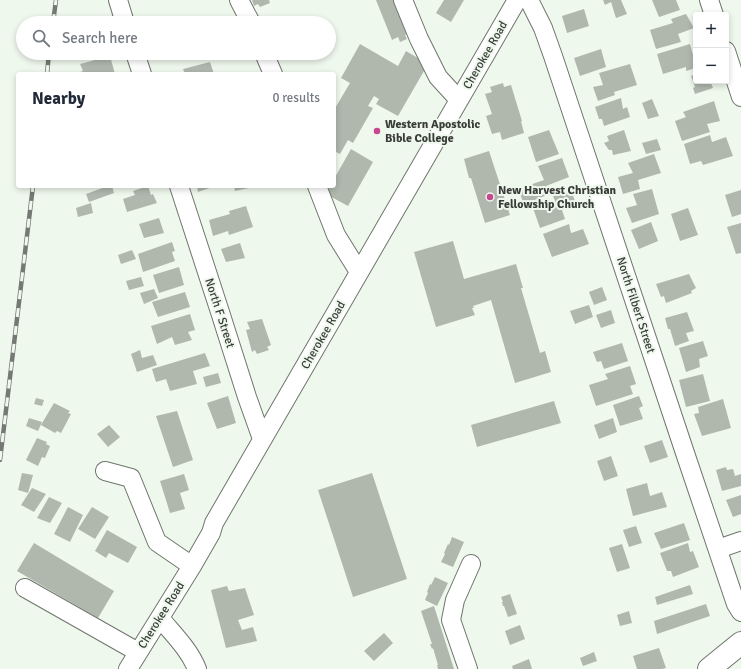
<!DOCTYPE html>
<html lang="en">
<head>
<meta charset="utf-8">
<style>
	body { margin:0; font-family:Signika,sans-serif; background:#f6f6f7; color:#1f2937 }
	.controls { position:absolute; right:12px; top:12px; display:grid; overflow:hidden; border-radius:4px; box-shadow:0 2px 6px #0003 }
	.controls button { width:36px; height:36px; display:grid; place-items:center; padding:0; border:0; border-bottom:1px solid #e0e1e3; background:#fff; color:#1f2937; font:20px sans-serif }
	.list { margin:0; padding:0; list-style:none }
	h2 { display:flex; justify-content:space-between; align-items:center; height:52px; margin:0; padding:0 16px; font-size:17px }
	h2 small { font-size:13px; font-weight:400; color:#747a83 }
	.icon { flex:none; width:22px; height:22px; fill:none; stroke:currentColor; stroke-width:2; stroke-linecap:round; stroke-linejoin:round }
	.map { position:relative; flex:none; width:741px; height:669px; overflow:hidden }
	.search { position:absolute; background:#fff; box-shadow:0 2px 6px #0003; left:16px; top:16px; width:320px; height:44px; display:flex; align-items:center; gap:10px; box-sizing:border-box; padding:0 14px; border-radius:22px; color:#747a83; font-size:15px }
	.panel { position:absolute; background:#fff; box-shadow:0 2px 6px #0003; left:16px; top:72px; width:320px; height:116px; border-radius:4px }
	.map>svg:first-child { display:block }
</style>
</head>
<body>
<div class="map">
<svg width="741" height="669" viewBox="0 0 741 669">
	<rect width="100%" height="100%" fill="#eff8ed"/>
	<!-- building -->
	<path fill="#b0b8ae" d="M252 0H269L270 3 260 7 258 4 254 6Z
		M376 0H398L411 33 405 35 407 39 400 42 398 37 392 40Z
		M444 0H464L451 22 436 13Z
		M603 0H621L627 14 616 18 611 2 605 5Z
		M652 0H676L680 10 659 17Z
		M584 9 589 26 567 33 562 16Z
		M686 14 694 28 678 34 681 42 656 49 650 30 673 23 671 19Z
		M360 44 398 66 406 51 428 64 398 116 376 104 379 99 374 96 368 106 373 108 353 143 348 140 340 154 334 151V110L350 83 341 78Z
		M690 44 693 55 696 53V68L686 71V67L663 74 657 54Z
		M601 49 606 67 580 76 574 58Z
		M110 56 115 74H74L83 71 80 64Z
		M210 62 214 74H185L183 69Z
		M630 64 637 85 614 92 615 95 598 101 593 87 603 85 599 73Z
		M696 74V81H714L711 83 713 88 695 94 693 88 695 87 691 76Z
		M503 83 504 87 511 85 522 121H521L524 133 502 140 500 132 492 134 486 116 492 114 485 94 492 92 490 87Z
		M621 98 623 109 627 107 630 117 604 126 602 119H599L595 107Z
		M652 99 659 116 648 119 642 103Z
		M714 101 720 121 707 124 710 132 682 141 675 121 686 117 683 112Z
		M549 130 559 154 536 162 528 137Z
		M624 130 631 151 613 155 612 150H609L604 143 609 141 607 136Z
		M710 135 712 142 726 137 733 156 703 165 701 161 690 164 684 144Z
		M657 139 661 150 646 154 642 143Z
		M351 149 373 162 348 206 326 194 330 186H334V179Z
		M489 151 510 215 485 223 471 178H469L464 159Z
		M654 154 661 173 638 180 640 189 623 194 618 177 633 173 628 163Z
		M562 158 569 177 546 186 550 194 524 204 518 189 544 180 538 166Z
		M108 186H112L114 193 89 202 86 194Z
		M148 186 151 195 153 194 157 203 127 212 123 199 135 195 133 191Z
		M197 186H215L198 192Z
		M234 186H253V187L235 191Z
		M652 189 659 214 632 223 626 208 637 205 633 194Z
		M571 190 576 204 562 210 565 219 540 228 533 208 555 201 553 196Z
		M741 190V214L732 217 725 195Z
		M91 203 93 213 78 217 76 208Z
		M246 206 253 227 229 235 228 231 213 236 209 220 230 214 229 211Z
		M688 208 698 235 680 241 671 214Z
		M159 218 164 233 144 238 139 224Z
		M651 222 658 241 639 249 631 230Z
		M741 223V253L736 254 727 227Z
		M569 224 571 233 583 229 589 244 552 257 543 234Z
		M453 241 464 279 516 264 523 288H521L540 353 545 351 551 372 515 383 491 300 473 306 474 308H472L475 315 436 327 414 252Z
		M172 242 175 251 172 252 175 261 143 272 138 254Z
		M240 243 245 258 226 262 221 249Z
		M132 250 136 259 121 264 118 255Z
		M179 267 184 285 159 293 153 275Z
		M689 274 696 288 691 291 692 293 666 303 664 296 661 297 656 284Z
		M141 277 144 286 129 290 126 281Z
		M602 287 607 300 594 305 589 292Z
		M154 289 158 298 144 304 140 293Z
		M185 292 190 307 158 317 152 302Z
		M589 305 593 317 575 324 570 311Z
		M611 310 615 323 601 328 596 315Z
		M687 312 694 331 686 333 689 341 675 346 670 329H668L665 318Z
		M190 314 195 330 188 332 192 340 175 345 172 337 157 344 151 326Z
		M262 319 271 345 267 347 269 350 257 354 255 350 252 352 246 330 250 329 247 322Z
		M703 341 708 356 699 359 700 367 686 372 679 348Z
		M622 343 628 361 604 369 601 361 597 362 593 352Z
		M140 350 142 358 153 355 157 365 137 372 131 354Z
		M205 353 210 366 193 371 197 384 170 391 166 379 156 382 152 369Z
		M630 366 636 384 630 386 633 394 596 406 589 385 608 379 605 374Z
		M218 373 221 383 206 387 203 377Z
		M703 374 710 401 686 407 679 380Z
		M228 396 236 423 217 429 207 403Z
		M639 396 643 406 639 408 643 419 620 426 613 405Z
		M36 398 44 400 42 406 34 404Z
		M723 399 731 428 702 436 694 414 699 413 698 407Z
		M554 401 561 423 477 447 471 425Z
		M54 403 70 411 68 413 71 414 61 433 57 431 55 433 41 425Z
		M177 411 193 460 173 467 156 416Z
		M29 418 42 422 38 431 26 426Z
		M613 418 617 432 599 439 594 425Z
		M109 425 120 437 108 447 97 434Z
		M37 438 47 442 46 444 50 446 45 458 42 457 38 466 26 460Z
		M662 440 668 457 650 463 644 446Z
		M611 456 618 476 604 481 597 461Z
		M726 467 727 470 733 469 735 476 741 474V486L722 491 716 470Z
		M22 473 33 475 28 493 18 490Z
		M372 473 407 579 353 597 318 490Z
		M184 474 189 490 180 493 185 509 170 513 160 481Z
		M647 483 650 496 662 492 667 507 633 516 626 489Z
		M32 488 46 494 34 512 21 505Z
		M741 495V514L733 517 726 500Z
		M49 497 62 503 50 523 37 518Z
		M68 507 83 515 70 542 54 534Z
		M92 507 109 517 95 539 78 529Z
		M684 523 690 540 661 549 654 533Z
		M636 526 642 543 629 547 623 530Z
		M107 530 137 547 128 563 109 553 106 558 95 551Z
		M452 537 464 542 453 567 441 562 445 554 444 553 448 544 449 545Z
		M34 543 114 591 98 618 17 571Z
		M688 543 690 552 693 551 699 567 673 577 671 571H667L660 553Z
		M622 544 630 568 617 572 609 548Z
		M435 577 448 583 437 606 425 600 428 593 427 592 430 584 431 585Z
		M690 585 693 594 657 605 655 597Z
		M227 586 229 591 245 588 254 615 238 620 242 630 253 627 257 641 226 648 211 590Z
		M510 594 517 614 508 617 504 606H503L502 602H503L501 597Z
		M706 604 710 616 657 634 654 621Z
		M434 606 454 669H438L437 665H438L433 648 432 649 430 644H432L421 611Z
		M629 611 632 623 620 626 617 615Z
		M520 625 525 639 510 645 505 631Z
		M384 633 393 643 374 661 364 651Z
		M659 648 666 668 662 669H637L633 656Z
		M594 652 597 661 583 666 580 658Z
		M529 659 532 669H513L512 666Z"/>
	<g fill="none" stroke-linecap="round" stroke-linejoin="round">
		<!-- minor casing -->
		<g stroke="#6f766d" stroke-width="20">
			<path id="minor" d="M118 0 125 23
				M239 0 251 23
				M403 0 419 39 438 77 459 100
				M529 0 543 28 553 56 684 450 736 604 741 612
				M709 0 714 15
				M726 51 741 97
				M135 53 142 74
				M264 53 273 74
				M179 186 220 312 247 397 262 439
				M317 186 336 235 359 272
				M105 471 131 478 157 542 192 566
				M718 549 741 541
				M25 588 138 652
				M160 618C173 634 189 649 197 669
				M128 669 192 566 211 533 214 523 517 0
				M468 669 451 620 455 600 471 564"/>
		</g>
		<!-- major casing -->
		<g stroke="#6f766d" stroke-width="24">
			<path id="major" d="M709 669 741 643"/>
		</g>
		<!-- minor -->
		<use href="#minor" stroke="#fff" stroke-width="18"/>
		<!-- major -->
		<use href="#major" stroke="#fff" stroke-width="22"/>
		<!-- rail casing -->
		<g stroke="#747973" stroke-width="4.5">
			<path id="rail" d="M53 23 56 0
				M47 74 49 53
				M0 460 33 186"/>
		</g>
		<!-- rail -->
		<use href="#rail" stroke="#eff8ed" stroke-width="3" stroke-dasharray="9" stroke-linecap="butt"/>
	</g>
	<!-- markers -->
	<g fill="#c74690" stroke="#eff8ed" stroke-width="1.5">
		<circle cx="377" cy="131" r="4"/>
		<circle cx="490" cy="197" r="4"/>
	</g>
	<g text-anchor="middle" stroke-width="4" stroke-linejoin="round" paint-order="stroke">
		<!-- street labels -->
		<g font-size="12" fill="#393c38" stroke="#eff8ed">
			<text transform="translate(485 55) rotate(-60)" y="4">Cherokee Road</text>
			<text transform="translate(636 305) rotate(72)" y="4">North Filbert Street</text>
			<text transform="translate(220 313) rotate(72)" y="4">North F Street</text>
			<text transform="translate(323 335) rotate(-60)" y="4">Cherokee Road</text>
			<text transform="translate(161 615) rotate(-58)" y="4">Cherokee Road</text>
		</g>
		<!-- poi labels -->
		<g font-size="12" font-weight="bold" fill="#393c38" stroke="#eff8ed" text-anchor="start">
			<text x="385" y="128">Western Apostolic<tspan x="385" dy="14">Bible College</tspan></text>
			<text x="498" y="194">New Harvest Christian<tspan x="498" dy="14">Fellowship Church</tspan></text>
		</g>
	</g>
</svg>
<div class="controls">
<button>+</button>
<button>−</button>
</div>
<div class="search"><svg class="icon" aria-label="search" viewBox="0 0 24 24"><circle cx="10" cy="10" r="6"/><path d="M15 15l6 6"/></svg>Search here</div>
<section class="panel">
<h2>Nearby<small>0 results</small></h2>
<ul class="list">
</ul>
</section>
</div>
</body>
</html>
